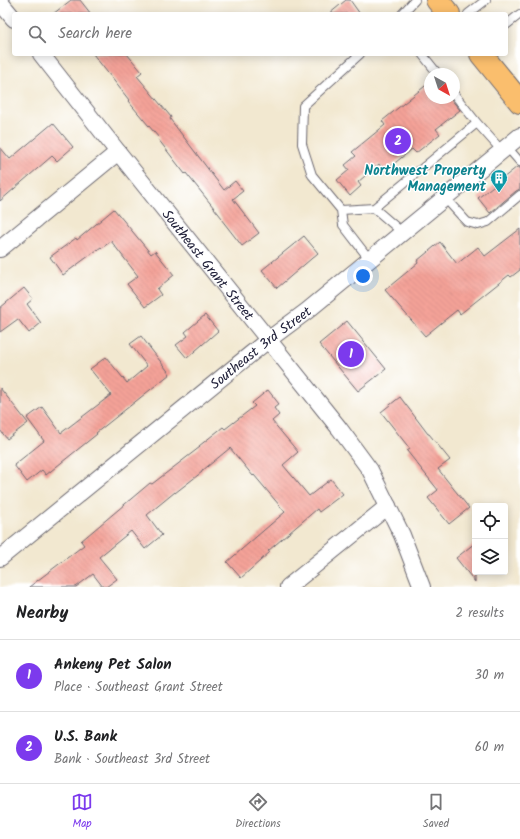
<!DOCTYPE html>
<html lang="en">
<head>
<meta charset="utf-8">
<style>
	body { margin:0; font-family:Kalam,sans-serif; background:#f6f6f6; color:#202124 }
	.controls { position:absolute; right:12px; bottom:12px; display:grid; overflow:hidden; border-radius:4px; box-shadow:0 2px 10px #0003 }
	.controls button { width:36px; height:36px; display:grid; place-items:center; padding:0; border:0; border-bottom:1px solid #e0e0e0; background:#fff; color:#202124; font:20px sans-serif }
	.compass { position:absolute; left:424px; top:68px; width:36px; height:36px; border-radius:50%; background:#fff; box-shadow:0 2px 10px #0003; rotate:141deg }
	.you { position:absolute; left:363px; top:276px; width:14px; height:14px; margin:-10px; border:3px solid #fff; border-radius:50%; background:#1a73e8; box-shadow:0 0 0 6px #1a73e833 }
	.badge { display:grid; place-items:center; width:26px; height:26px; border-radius:50%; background:#7c3aed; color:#fff; font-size:13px; font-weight:700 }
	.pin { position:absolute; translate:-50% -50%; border:2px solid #fff; box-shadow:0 1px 4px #0006 }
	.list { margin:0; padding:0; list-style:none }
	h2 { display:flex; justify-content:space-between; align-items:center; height:52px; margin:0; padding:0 16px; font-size:17px }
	h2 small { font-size:13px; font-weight:400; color:#757577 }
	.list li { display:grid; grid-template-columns:26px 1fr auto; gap:12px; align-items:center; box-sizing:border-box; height:72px; padding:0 16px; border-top:1px solid #e0e0e0 }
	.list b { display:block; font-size:15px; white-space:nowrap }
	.list p { margin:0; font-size:13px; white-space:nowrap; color:#757577 }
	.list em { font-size:13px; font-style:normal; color:#757577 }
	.icon { flex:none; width:22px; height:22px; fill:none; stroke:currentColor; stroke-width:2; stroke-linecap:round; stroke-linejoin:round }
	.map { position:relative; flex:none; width:520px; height:587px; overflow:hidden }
	.search { position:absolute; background:#fff; box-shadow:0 2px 10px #0003; left:12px; right:12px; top:12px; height:44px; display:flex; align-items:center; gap:10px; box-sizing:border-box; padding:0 14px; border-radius:4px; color:#757577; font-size:15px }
	.sheet { height:196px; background:#fff }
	nav { display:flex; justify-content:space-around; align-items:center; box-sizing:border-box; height:56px; border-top:1px solid #e0e0e0; background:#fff; font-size:11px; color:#757577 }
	nav a { display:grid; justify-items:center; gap:2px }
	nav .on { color:#7c3aed }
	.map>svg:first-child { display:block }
</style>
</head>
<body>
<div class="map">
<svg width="520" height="587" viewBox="0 0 520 587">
	<defs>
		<pattern id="building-back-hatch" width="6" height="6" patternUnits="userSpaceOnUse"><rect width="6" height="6" fill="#f4a298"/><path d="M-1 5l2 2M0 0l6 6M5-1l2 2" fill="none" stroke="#d18b84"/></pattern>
	</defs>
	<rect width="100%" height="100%" fill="#fff"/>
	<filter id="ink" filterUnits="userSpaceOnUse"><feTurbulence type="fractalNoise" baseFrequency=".025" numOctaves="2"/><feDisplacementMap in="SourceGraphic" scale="8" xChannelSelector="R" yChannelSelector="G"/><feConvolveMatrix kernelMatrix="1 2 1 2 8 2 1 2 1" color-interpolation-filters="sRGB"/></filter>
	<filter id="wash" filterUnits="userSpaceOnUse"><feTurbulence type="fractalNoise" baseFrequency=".012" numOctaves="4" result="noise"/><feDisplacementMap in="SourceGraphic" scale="16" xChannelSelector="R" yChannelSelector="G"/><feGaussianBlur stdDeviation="0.9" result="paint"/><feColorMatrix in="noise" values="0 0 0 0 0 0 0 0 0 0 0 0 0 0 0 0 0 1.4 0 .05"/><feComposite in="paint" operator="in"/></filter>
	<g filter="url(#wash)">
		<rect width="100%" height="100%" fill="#f2e8d0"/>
		<g id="blocks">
			<!-- building -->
			<path fill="url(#building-back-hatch)" d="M71 0H80L91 14H53Z
				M346 0H350L360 14H329Z
				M93 54H127L142 72 137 76 171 117 170 119 224 190 235 181 243 191 233 199 259 233 242 246 221 219 222 218 186 173 185 174 158 139 159 138 128 101 129 100Z
				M430 82V98H450L460 110 436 129 440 134 416 153 412 149 385 171 379 164 358 182 361 186 350 196 337 180 349 170 345 165 356 156 352 152 385 125 382 121Z
				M53 123 73 147 57 161 52 156 0 201V147L10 159Z
				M517 167H520V189L516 191 490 213 478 198Z
				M114 209 151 254 155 251 174 275 157 289 161 295 145 307 127 284 138 276 111 241 102 248 101 247 63 275 50 257 76 238 77 240Z
				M520 229V270L511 277 509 275 460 314 457 310 425 336 385 290 418 263 417 261 440 242 457 264 478 247 485 256Z
				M304 236 318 253 277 288 262 270Z
				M24 288 33 299 27 304 41 323 29 333 18 319 0 332V308Z
				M205 315 218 331 187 358 176 345 188 336 185 332Z
				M347 321 386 369 358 391 319 344Z
				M141 336 170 374 96 433 97 434 46 475 42 470 27 482 14 465 44 441 27 418 42 407 61 433 111 395 90 369 106 357 127 383 147 366 130 344Z
				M0 388 28 423 7 439 0 430Z
				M268 390 279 404 274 408 279 415 272 421 298 452 283 465 309 496 331 479 343 494 319 512 317 509 268 551 270 552 241 578 227 562 285 512 254 475 253 476 230 448 202 471V472L175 493V492L147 515 162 535 145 549 131 531 99 557 117 579 106 587H103L93 574 76 587H29L84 545 81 541 150 483 152 484 200 447 199 446 223 427 225 429 255 406 252 403Z
				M400 397 428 434H429L450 460 438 469 469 508 449 524 428 498 438 490 407 451 410 449 381 412Z
				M475 543V582L456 558Z"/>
		</g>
	</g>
	<g filter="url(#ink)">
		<use href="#blocks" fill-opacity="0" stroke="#6b676f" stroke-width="1"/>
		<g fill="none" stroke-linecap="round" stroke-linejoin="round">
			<!-- lane casing -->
			<g stroke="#6b676f" stroke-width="10">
				<path id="lane" d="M402 14 415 0
					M468 14 486 0
					M506 25 520 14
					M360 54 303 106 302 144 312 175 341 210 343 225 370 260
					M422 54 438 74
					M454 94 477 123 502 151
					M507 147 520 162
					M445 198 467 222 478 225 488 222 520 195
					M374 208 477 123
					M341 210 374 208 403 233"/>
			</g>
			<!-- street casing -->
			<g stroke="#6b676f" stroke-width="18">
				<g id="street">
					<path d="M0 2 14 19"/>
					<path id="s1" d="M41 54 118 152 339 428 370 470 402 535 422 587"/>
					<path d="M0 249 118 152"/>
					<path id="s2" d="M0 558 268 340 307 311 520 136"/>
					<path d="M288 587 388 506"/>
				</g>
			</g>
			<!-- primary casing -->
			<g stroke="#6b676f" stroke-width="24">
				<path id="primary" d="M437 0 449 14
					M481 54 520 102"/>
			</g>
			<!-- lane -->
			<use href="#lane" stroke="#fff" stroke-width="8"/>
			<!-- street -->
			<use href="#street" stroke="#fff" stroke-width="16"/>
			<!-- primary -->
			<use href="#primary" stroke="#fabe6d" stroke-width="22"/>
		</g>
	</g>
	<!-- icons -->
	<defs>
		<g id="building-pin" transform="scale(0.9)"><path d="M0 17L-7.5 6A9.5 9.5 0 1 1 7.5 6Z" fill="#0f9aa8" stroke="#fff"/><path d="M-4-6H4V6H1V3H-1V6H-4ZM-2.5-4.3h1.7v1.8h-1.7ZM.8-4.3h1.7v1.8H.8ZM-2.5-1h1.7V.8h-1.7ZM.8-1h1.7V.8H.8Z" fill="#fff"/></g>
	</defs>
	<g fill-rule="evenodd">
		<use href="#building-pin" x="499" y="178"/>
	</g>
	<g text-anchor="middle" stroke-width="3" stroke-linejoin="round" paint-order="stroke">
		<!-- culture labels -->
		<g font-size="14" font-weight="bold" fill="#0d838f" stroke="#fff" text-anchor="end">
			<text x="486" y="175">Northwest Property<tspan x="486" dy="16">Management</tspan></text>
		</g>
		<!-- street labels -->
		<g font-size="14" fill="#22223b" stroke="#fff">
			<text dy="5" stroke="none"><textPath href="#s1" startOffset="269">Southeast Grant Street</textPath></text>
			<text dy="5" stroke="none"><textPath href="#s2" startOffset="335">Southeast 3rd Street</textPath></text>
		</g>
	</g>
</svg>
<div class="controls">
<button><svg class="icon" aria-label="locate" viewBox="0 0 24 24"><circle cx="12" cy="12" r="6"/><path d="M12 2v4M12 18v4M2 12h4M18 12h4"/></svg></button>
<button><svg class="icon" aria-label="layers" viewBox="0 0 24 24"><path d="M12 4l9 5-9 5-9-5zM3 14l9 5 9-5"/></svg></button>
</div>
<svg class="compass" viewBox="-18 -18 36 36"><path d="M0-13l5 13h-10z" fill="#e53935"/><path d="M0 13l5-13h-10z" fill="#757577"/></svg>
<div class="you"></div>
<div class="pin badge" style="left:351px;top:354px">1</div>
<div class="pin badge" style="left:398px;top:141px">2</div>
<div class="search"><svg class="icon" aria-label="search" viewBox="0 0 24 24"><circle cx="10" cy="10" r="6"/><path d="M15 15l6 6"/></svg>Search here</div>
</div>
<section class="sheet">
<h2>Nearby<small>2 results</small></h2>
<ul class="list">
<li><span class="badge">1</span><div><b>Ankeny Pet Salon</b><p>Place · Southeast Grant Street</p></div><em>30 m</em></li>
<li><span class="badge">2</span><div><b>U.S. Bank</b><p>Bank · Southeast 3rd Street</p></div><em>60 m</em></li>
</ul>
</section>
<nav>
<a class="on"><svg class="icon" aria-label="map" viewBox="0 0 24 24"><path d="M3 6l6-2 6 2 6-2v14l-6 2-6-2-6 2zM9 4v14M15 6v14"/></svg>Map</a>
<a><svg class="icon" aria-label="directions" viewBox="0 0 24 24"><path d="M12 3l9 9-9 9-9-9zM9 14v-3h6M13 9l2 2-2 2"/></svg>Directions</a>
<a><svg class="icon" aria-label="saved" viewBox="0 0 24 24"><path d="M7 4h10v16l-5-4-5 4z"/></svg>Saved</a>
</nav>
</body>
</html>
